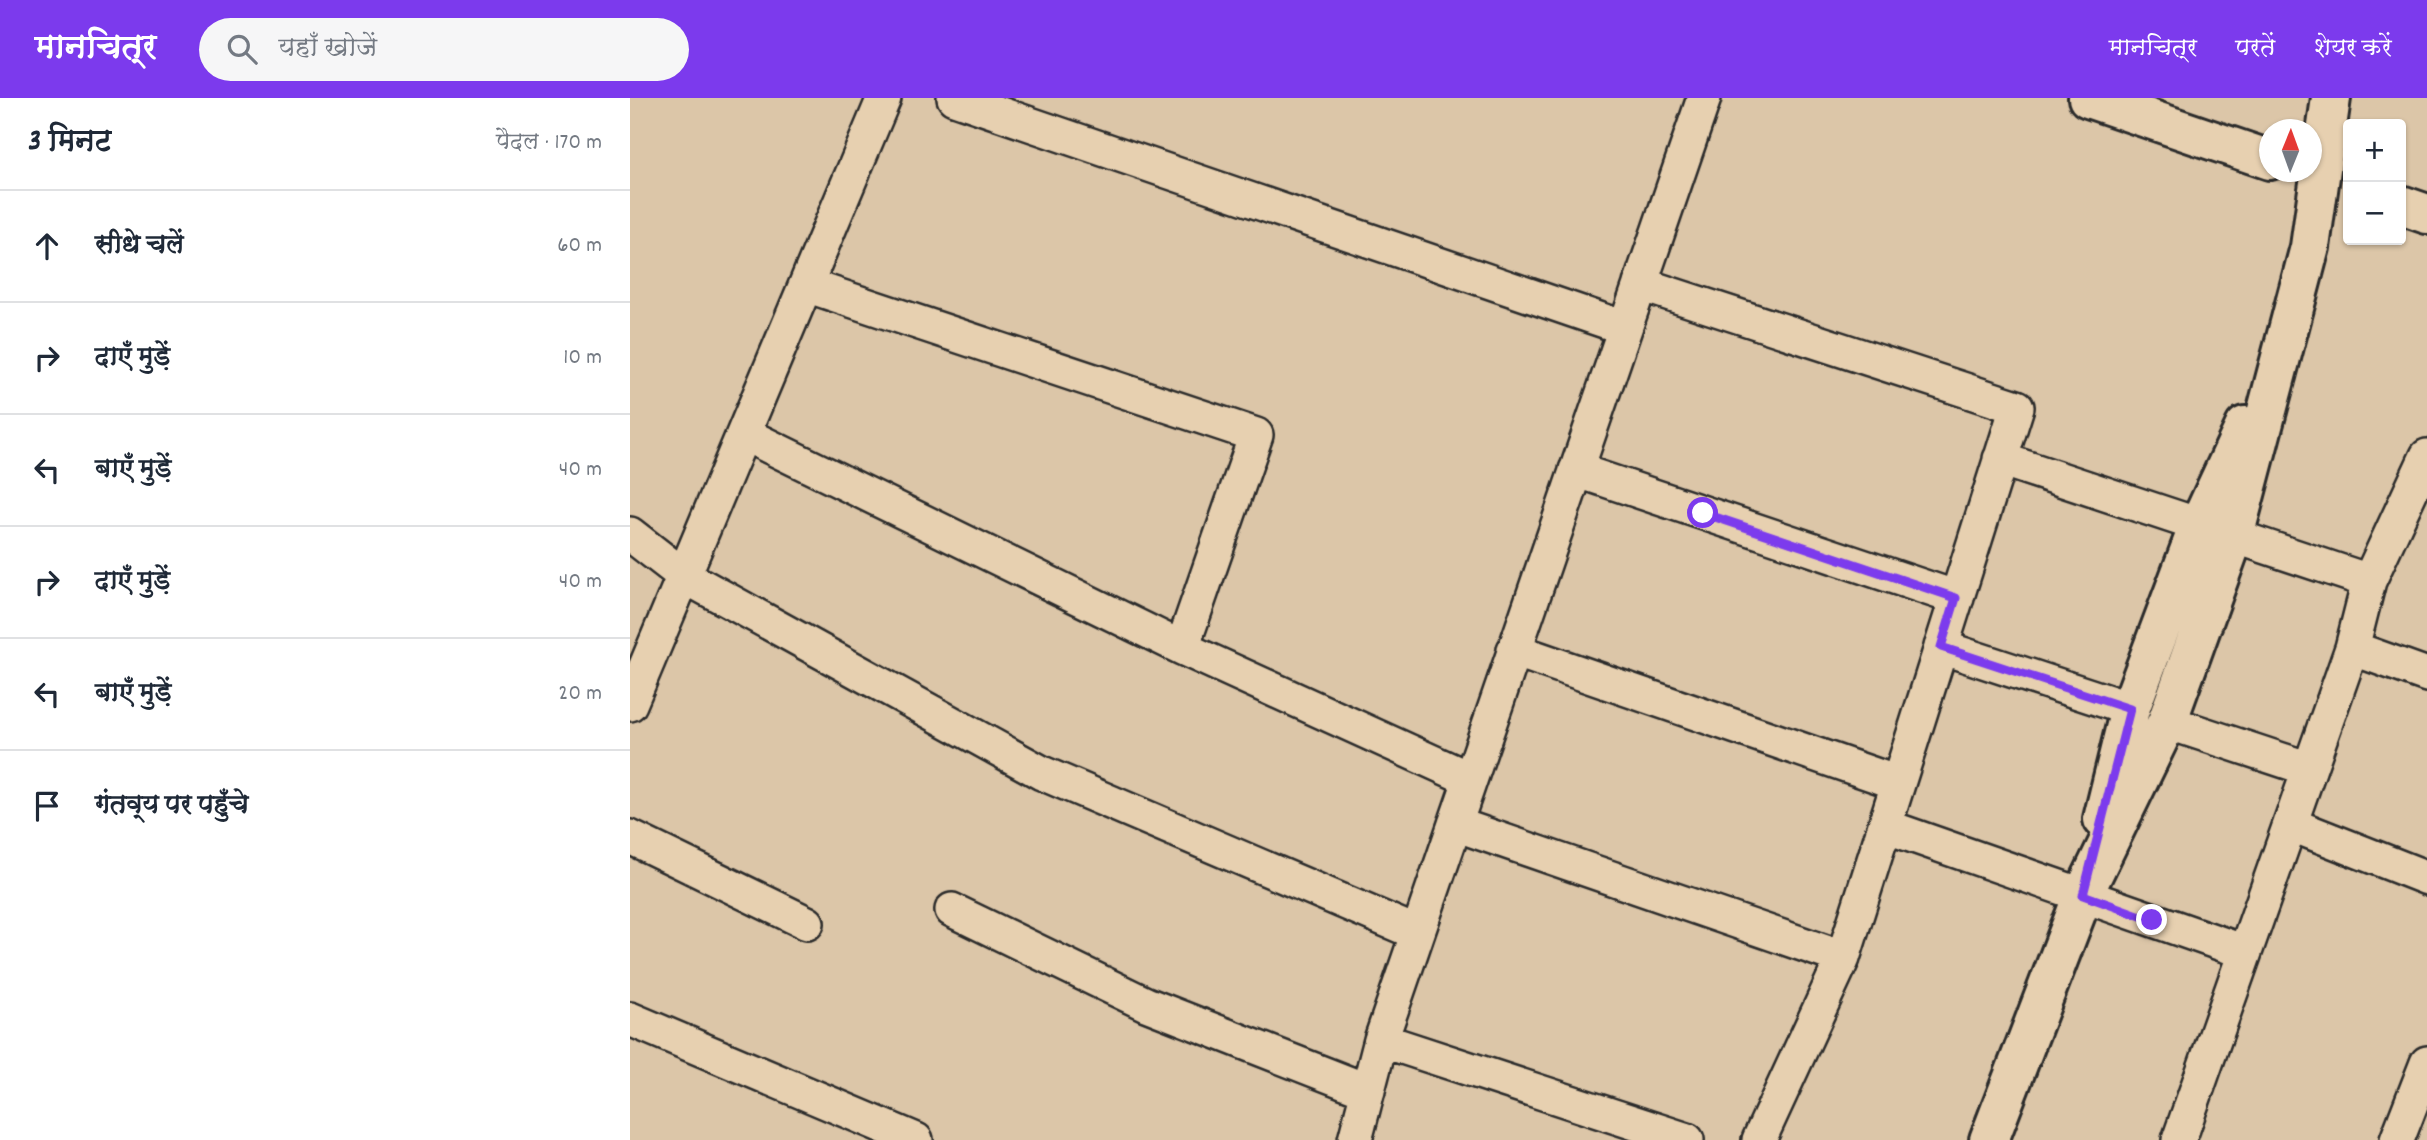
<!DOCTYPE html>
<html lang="hi">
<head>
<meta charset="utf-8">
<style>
	body { margin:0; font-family:Dekko,"Playpen Sans Deva",sans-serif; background:#f6f6f7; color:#1f2937 }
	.controls { position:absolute; right:21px; top:21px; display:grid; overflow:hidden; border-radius:7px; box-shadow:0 2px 5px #0004 }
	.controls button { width:63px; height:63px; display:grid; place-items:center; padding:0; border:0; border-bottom:2px solid #e0e1e3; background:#fff; color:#1f2937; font:35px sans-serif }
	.compass { position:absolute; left:1629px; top:21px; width:63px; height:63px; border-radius:50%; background:#fff; box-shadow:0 2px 5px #0004; rotate:1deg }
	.stop { position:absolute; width:21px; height:21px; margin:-16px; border:5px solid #7c3aed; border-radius:50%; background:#fff }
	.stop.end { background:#7c3aed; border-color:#fff; box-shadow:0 2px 7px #0008 }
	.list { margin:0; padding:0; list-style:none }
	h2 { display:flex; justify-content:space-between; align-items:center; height:91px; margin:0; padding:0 28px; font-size:30px }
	h2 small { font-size:23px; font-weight:400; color:#747a83 }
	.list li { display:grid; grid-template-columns:46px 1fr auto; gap:21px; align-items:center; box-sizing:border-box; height:112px; padding:0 28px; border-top:2px solid #e0e1e3 }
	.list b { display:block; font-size:26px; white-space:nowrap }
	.list em { font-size:23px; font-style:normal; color:#747a83 }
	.icon { flex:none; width:38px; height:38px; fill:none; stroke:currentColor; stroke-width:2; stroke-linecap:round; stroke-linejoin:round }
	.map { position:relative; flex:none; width:1797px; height:1042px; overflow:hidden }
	header { display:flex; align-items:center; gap:42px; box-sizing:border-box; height:98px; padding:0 35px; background:#7c3aed; color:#fff }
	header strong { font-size:33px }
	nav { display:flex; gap:38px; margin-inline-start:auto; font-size:24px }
	.search { width:490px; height:63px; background:#f6f6f7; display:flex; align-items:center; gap:18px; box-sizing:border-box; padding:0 24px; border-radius:38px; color:#747a83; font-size:26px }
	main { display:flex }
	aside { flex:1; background:#fff }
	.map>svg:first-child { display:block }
</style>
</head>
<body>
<header>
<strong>मानचित्र</strong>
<div class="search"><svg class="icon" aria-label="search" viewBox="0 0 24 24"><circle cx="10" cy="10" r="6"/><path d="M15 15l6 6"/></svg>यहाँ खोजें</div>
<nav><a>मानचित्र</a><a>परतें</a><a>शेयर करें</a></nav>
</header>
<main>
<aside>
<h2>3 मिनट<small>पैदल · 170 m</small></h2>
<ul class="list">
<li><svg class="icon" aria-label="ahead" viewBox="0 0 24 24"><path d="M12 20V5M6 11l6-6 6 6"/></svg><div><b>सीधे चलें</b></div><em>60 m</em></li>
<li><svg class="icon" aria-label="right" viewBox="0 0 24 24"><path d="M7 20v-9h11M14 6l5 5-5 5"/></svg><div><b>दाएँ मुड़ें</b></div><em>10 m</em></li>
<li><svg class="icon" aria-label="left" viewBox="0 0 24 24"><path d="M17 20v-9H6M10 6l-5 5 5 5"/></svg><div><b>बाएँ मुड़ें</b></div><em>40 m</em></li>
<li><svg class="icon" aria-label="right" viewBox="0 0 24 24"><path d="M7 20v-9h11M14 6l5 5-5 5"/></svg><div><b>दाएँ मुड़ें</b></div><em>40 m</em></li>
<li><svg class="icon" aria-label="left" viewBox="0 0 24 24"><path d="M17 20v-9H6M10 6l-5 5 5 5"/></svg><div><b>बाएँ मुड़ें</b></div><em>20 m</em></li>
<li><svg class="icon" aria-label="arrive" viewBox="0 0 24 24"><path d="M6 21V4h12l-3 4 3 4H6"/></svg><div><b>गंतव्य पर पहुँचे</b></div></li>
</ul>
</aside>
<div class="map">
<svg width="1797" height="1042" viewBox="0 0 1797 1042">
	<rect width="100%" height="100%" fill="#dcc6a8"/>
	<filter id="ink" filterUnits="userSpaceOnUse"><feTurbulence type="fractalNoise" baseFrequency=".0143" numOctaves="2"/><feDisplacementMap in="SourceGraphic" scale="14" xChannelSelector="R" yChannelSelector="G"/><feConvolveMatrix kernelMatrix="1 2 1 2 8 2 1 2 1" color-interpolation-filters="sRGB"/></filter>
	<g filter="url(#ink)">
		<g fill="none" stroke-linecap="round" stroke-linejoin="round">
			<!-- street casing -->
			<g stroke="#2b2b2b" stroke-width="38">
				<path id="street" d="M324 0 995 230
					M1010 186 1387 309 1213 860 1129 1042
					M176 187 626 337 552 550
					M114 336 552 550 840 681
					M1370 361 1569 427
					M946 372 1327 500
					M0 436 54 478 412 675 787 835
					M1604 438 1739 483 1722 550 1797 577
					M1739 483 1797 358
					M1311 549 1500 611
					M884 552 1268 685
					M0 606 254 0
					M1537 624 1679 671
					M825 726 1213 860
					M1660 726 1797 780
					M1255 728 1615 854
					M0 739 177 825
					M322 812 516 906 738 993
					M0 921 286 1042
					M725 1042 751 942
					M1057 1042 751 942 1074 0
					M1549 1042 1722 550
					M1767 1042 1797 965"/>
			</g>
			<!-- secondary casing -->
			<g stroke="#2b2b2b" stroke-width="44">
				<path id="secondary" d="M1458 0 1640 62
					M1771 107 1797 116
					M1473 721 1500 611 1569 427 1615 328
					M1359 1042 1453 797 1537 624 1604 438 1680 149 1701 0"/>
			</g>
			<!-- street -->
			<use href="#street" stroke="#e7d0b0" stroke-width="33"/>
			<!-- secondary -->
			<use href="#secondary" stroke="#e7d0b0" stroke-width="38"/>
		</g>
	</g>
	<g fill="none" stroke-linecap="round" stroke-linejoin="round" filter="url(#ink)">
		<!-- route -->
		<path stroke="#7c3aed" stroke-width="9" d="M1073 415 1326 500 1311 549 1500 611 1453 797 1522 822"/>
	</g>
</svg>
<div class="controls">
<button>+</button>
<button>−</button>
</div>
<svg class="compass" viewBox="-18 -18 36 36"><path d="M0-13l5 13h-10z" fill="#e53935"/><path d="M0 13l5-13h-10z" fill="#747a83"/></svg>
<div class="stop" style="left:1073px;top:415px"></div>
<div class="stop end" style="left:1522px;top:822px"></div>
</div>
</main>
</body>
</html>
